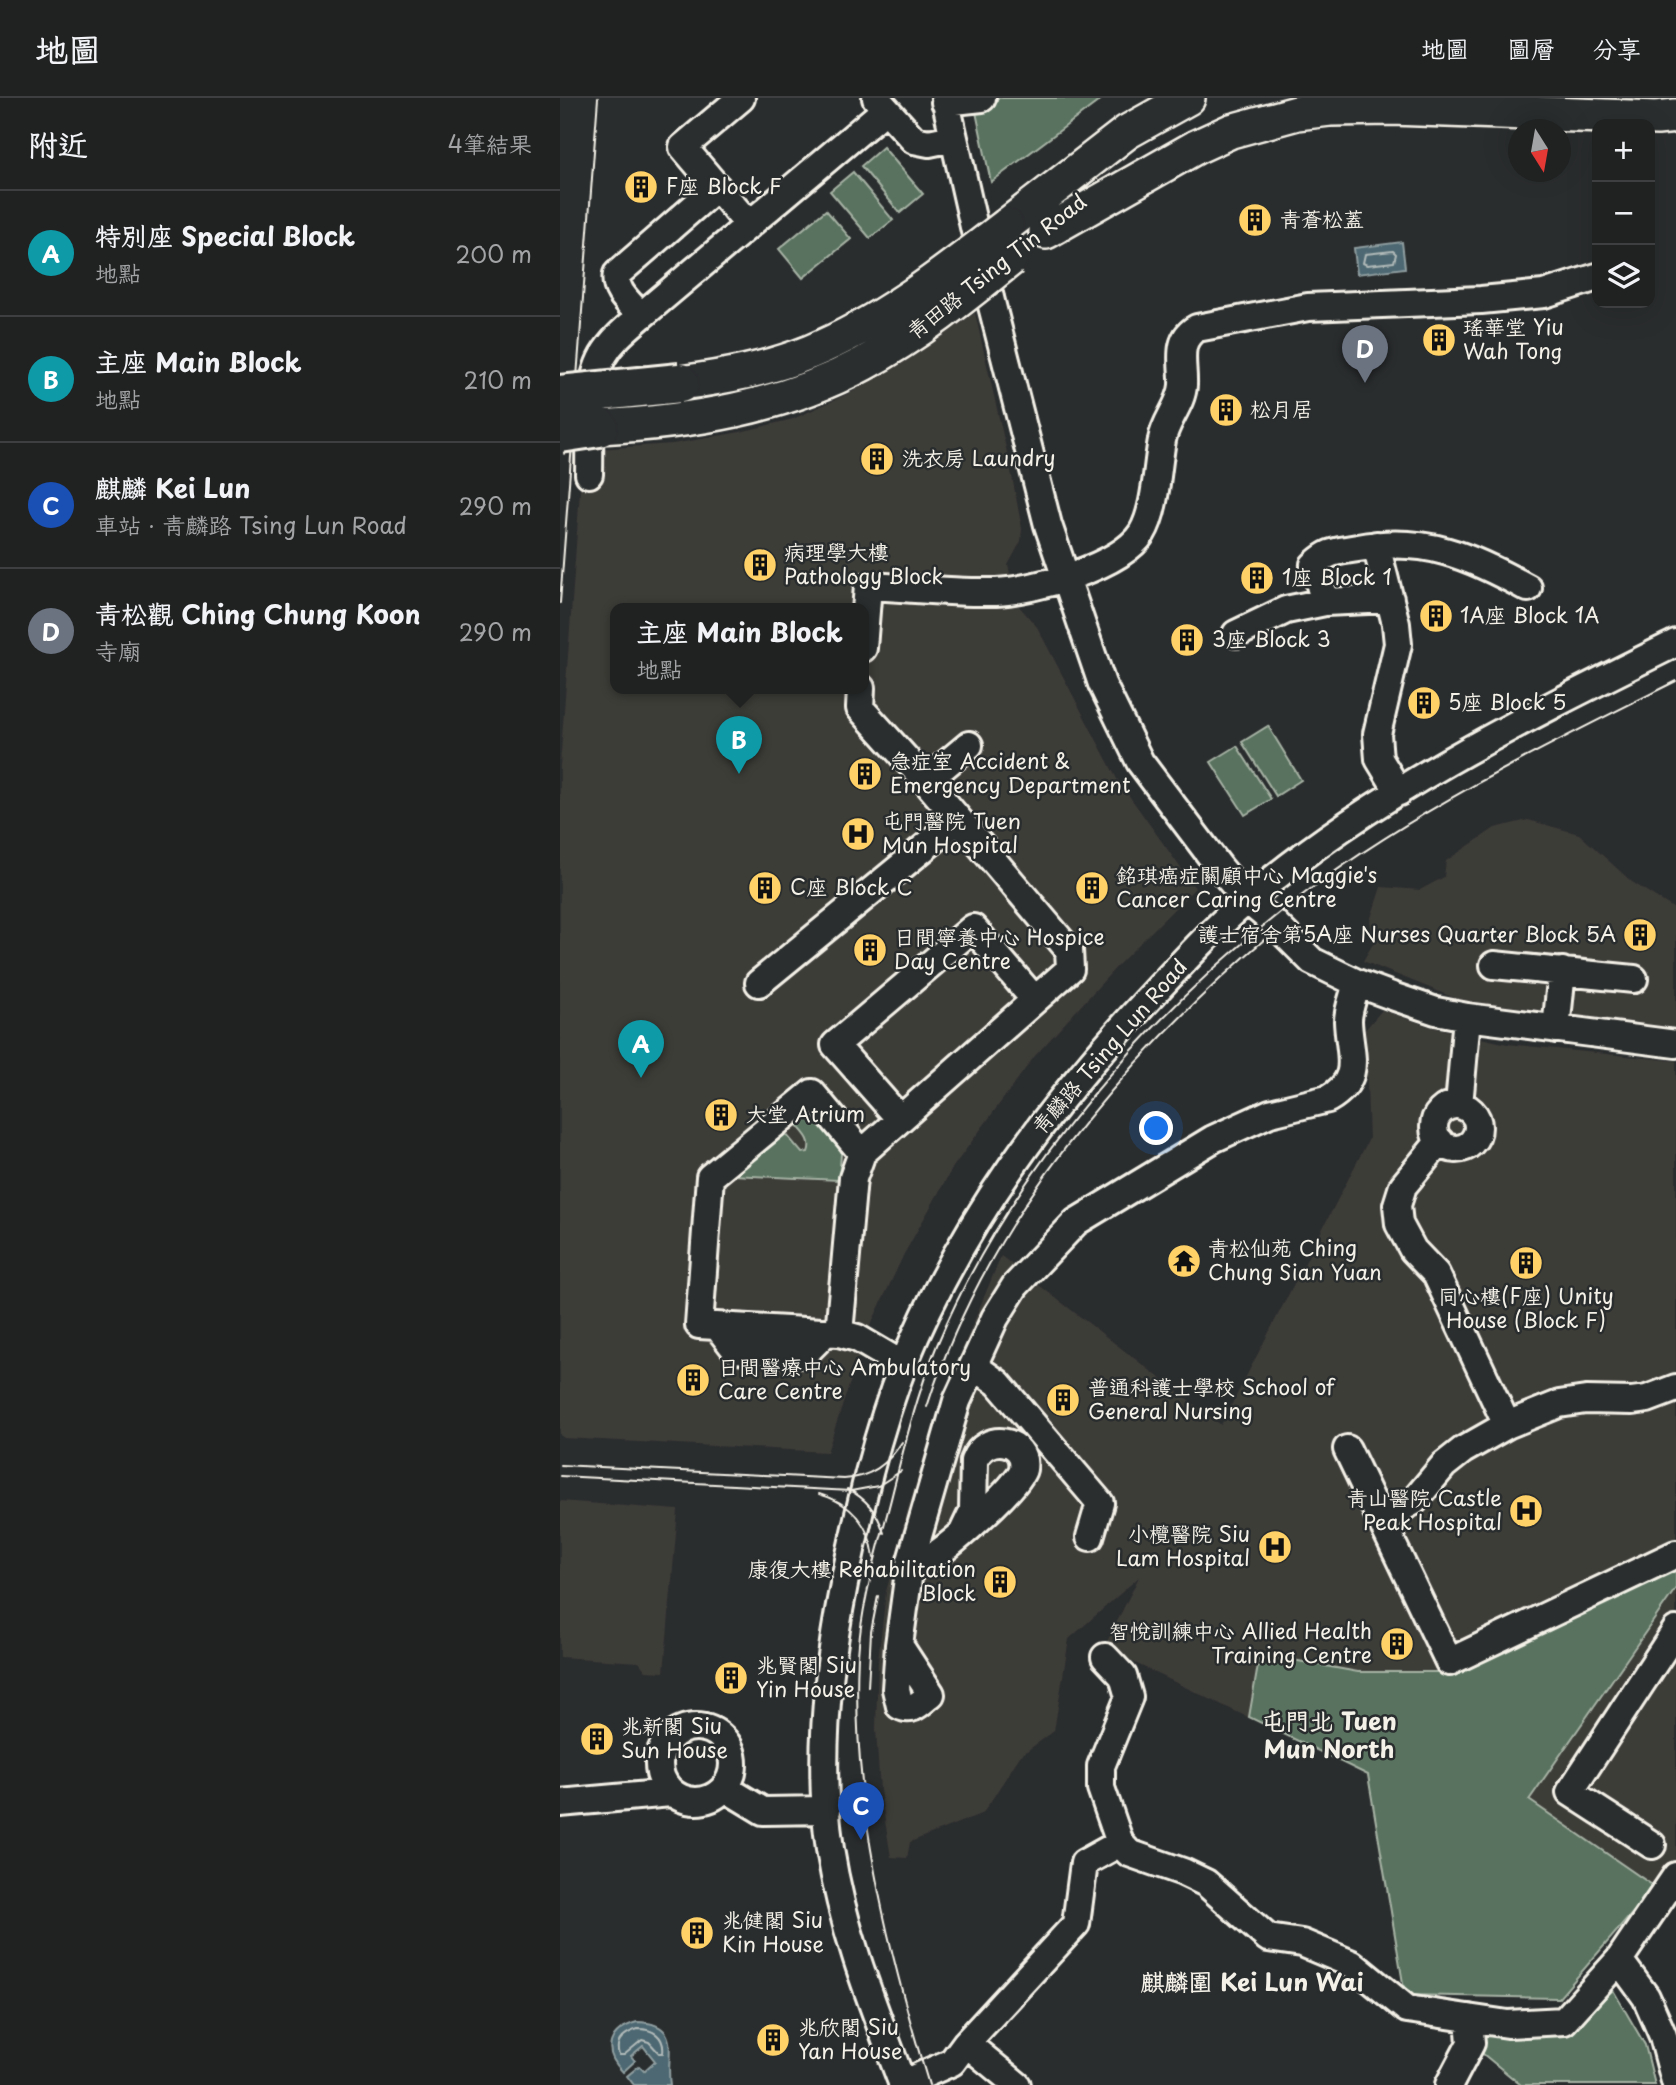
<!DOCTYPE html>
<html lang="zh-TW">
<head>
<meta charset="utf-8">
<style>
	body { margin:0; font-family:"Playpen Sans","LXGW WenKai TC",sans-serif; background:#2d2f2f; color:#f1f3f6 }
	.controls { position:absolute; right:21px; top:21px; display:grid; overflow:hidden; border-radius:14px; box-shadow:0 7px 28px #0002 }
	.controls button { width:63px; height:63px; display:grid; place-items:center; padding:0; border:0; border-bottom:2px solid #3d3f40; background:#202222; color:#f1f3f6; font:35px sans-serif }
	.compass { position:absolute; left:948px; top:21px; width:63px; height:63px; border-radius:50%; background:#202222; box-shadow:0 7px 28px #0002; rotate:169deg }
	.you { position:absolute; left:597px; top:1031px; width:24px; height:24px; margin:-18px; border:5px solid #fff; border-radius:50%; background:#1a73e8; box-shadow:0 0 0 10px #1a73e833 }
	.badge { display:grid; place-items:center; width:46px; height:46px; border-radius:50%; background:#ffd166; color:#fff; font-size:23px; font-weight:700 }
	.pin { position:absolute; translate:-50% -58px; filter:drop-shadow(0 2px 4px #0008) }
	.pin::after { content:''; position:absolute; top:37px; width:24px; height:21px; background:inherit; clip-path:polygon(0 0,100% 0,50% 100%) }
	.popup { position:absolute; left:50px; top:505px; width:259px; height:91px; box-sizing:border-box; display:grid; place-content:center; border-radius:14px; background:#202222; filter:drop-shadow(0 2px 5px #0005); font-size:23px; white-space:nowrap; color:#a2a4a5 }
	.popup b { font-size:26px; color:#f1f3f6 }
	.popup::after { content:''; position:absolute; left:50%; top:100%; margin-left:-14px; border:14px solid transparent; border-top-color:#202222 }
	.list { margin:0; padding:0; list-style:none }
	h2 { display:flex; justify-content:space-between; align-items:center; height:91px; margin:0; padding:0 28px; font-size:30px }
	h2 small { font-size:23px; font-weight:400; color:#a2a4a5 }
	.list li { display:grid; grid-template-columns:46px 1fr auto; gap:21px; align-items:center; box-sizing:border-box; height:126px; padding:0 28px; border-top:2px solid #3d3f40 }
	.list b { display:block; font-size:26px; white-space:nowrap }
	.list p { margin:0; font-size:23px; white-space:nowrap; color:#a2a4a5 }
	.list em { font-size:23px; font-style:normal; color:#a2a4a5 }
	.icon { flex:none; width:38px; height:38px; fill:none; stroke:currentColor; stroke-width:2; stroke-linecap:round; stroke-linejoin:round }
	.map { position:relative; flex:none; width:1116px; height:1987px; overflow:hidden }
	header { display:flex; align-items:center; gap:42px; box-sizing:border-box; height:98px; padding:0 35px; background:#202222; border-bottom:2px solid #3d3f40 }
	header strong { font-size:33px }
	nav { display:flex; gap:38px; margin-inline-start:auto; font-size:24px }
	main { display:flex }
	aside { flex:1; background:#202222 }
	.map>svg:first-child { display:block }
</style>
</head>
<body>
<header>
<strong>地圖</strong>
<nav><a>地圖</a><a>圖層</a><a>分享</a></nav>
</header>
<main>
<aside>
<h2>附近<small>4筆結果</small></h2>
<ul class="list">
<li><span class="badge" style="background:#0f9aa8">A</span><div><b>特別座 Special Block</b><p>地點</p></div><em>200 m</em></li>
<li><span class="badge" style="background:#0f9aa8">B</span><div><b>主座 Main Block</b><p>地點</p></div><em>210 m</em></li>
<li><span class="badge" style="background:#1a4fb4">C</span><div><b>麒麟 Kei Lun</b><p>車站 · 青麟路 Tsing Lun Road</p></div><em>290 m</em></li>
<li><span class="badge" style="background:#6b7280">D</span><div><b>青松觀 Ching Chung Koon</b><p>寺廟</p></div><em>290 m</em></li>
</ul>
</aside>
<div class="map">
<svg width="1116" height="1987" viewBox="0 0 1116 1987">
	<rect width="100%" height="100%" fill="#2a2d2e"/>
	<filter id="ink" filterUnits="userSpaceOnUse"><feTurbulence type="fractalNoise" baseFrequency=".0143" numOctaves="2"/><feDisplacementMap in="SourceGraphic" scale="14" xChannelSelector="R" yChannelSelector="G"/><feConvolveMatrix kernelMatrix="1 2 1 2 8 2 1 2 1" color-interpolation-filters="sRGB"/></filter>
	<g filter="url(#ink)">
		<!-- built -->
		<path fill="#3e3c39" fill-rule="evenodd" d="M415 215 450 368 462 431 461 443 448 467 457 506 477 529 557 681 635 790 559 866 474 959 393 1069 344 1156 305 1239 267 1354 4 1340 0 1337V668L23 352 113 346 180 334 233 321 292 294 352 259ZM55 510H303V590H55Z
			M968 722 1019 736 1072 784 1116 812V930L917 909 803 863 814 844 810 823 821 789 860 792 884 779 886 763 935 730Z
			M822 912 868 928 947 946 1116 963V1763L999 1900 845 1897 808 1677 544 1550 579 1479 509 1541 494 1633 460 1658 423 1715 350 1744 347 1760 331 1759 320 1692 316 1631 318 1563 326 1494 348 1411 381 1303 441 1158 661 1327 809 1041 805 932Z
			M0 1403 118 1412 104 1574 86 1573 79 1564 0 1559Z"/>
		<!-- green -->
		<path fill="#59725f" stroke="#a6b2a4" stroke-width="2" d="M413 0H543L431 84Z
			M323 49 363 96 340 115 301 68Z
			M293 74 333 122 310 140 270 93Z
			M266 112 291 141 243 180 219 151Z
			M708 628 741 682 716 698 682 644Z
			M677 648 711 701 685 717 651 664Z
			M255 1011 282 1043 279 1082 171 1077 225 1035 242 1055 248 1054C253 1042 243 1035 236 1026Z
			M1116 1467V1490L969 1702 1095 1789 999 1900 845 1897 808 1677 689 1619 700 1556 798 1574H885Z
			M1053 1892 1085 1947 1095 1987H961L917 1951 925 1937 1010 1932Z"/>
		<!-- water -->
		<path fill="#4d6872" stroke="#909fa1" stroke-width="2" d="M842 144 845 170 797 176 794 150Z
			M77 1924C124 1925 105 1958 110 1987H74L67 1978 79 1968 84 1973 95 1963 83 1948 71 1958 75 1963 63 1974C41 1952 49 1932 77 1924Z"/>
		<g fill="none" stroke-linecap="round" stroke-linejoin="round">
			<!-- shore -->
			<path stroke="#b1bab9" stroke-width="2" d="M833 153 836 156 834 164 807 167 803 165 805 156Z
				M78 1931C93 1931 105 1938 103 1955H99L89 1944 82 1942 64 1957H59C54 1942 65 1935 78 1931Z"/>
			<!-- minor casing -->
			<g stroke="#f4f1e8" stroke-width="32">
				<path id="minor" d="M181 0 123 49 189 127
					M316 0 354 42 369 45 393 40
					M385 0 430 200 488 427 542 586 580 664 660 770 687 802 711 822 752 863 797 885 832 898 876 913 907 919 1116 946
					M385 4 422 0
					M157 89 57 176C53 193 71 206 81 218L325 12
					M29 376C30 341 26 288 43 258 53 241 67 230 81 218
					M816 447 836 526 838 546 817 636 819 661 839 694
					M765 504 754 467C770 452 776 454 798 450 865 438 910 458 968 490
					M676 536 726 512 765 504 830 501
					M303 550 308 488C351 490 394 495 436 494 475 492 560 469 582 435 596 412 597 369 602 342 605 323 622 306 623 287 624 266 615 242 637 230L748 209 921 202 984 196 1037 179
					M366 683 409 647
					M934 867 1074 881
					M199 885 398 722
					M996 931 1002 873
					M899 1007 907 919
					M874 1029a22 22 0 1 1 44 0a22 22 0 1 1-44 0Z
					M340 1021 275 947 413 830 475 902
					M880 1043 843 1088 837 1107 839 1126 853 1152 876 1176 947 1327
					M302 1055 252 995 150 1079 139 1227 279 1235 297 1240 343 1267
					M158 1229 175 1251 244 1256 266 1234
					M279 1235 293 1080 302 1055 510 871 509 852 366 683 300 610 301 590
					M414 1268 438 1285 540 1405 530 1439
					M787 1351 889 1564 1116 1456
					M821 1421 854 1403 884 1367 903 1352 947 1327 999 1306 1026 1302 1072 1303 1087 1301 1116 1290
					M350 1466C358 1466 368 1462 375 1457 391 1447 460 1387 463 1371 468 1341 425 1333 414 1363L413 1413 403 1434
					M339 1547 371 1596C361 1604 353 1615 340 1608L336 1591 339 1547 350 1466 397 1303 435 1220 455 1188 516 1124 653 1041 710 1015 768 1001C804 980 789 956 788 923 788 911 794 897 797 885
					M545 1559 563 1578 569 1599 541 1668V1690L560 1745 569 1755 623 1774 646 1785 708 1840 742 1845 792 1866 847 1911 948 1926 1004 1923 1059 1862 1116 1778
					M99 1666a37 37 0 1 1 74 0a37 37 0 1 1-74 0Z
					M165 1690 203 1713 267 1712
					M0 1705 111 1695
					M1092 1747 1010 1694 1116 1532
					M1059 1862 1086 1899 1103 1938 1116 1987
					M406 1945 457 1987
					M342 1986 392 1964 406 1945 516 1826 524 1765 560 1745
					M343 1987C313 1908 283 1834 270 1751 257 1664 267 1572 284 1486 299 1412 316 1336 344 1265 401 1125 491 1004 594 895 623 864 652 832 685 804 812 695 967 619 1116 545
					M889 1987 911 1945 909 1920"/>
			</g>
			<!-- major casing -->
			<g stroke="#f4f1e8" stroke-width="38">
				<path id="major" d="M447 127 567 34 628 0
					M486 134 636 49 671 33 737 15 770 11 832 10 1097 20 1116 18"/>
			</g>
			<!-- minor -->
			<use href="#minor" stroke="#2a2d2e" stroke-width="26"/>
			<!-- major -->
			<use href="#major" stroke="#2a2d2e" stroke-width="33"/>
			<!-- tram -->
			<path stroke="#f4f1e8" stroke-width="2" d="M0 505 38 0
				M367 1309C427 1120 564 961 713 834
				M0 1367 284 1381C311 1379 327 1367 342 1344
				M0 1378 291 1393 318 1388 341 1373
				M287 1391C306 1400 318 1415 324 1435
				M259 1396C291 1405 310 1427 314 1460
				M308 1589 311 1534 318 1498
				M369 1987C327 1850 291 1702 298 1558 301 1505 318 1452 331 1401 344 1349 357 1296 377 1247 450 1073 595 908 745 795 860 709 988 647 1116 583"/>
			<!-- major-bridge casing -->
			<g stroke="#f4f1e8" stroke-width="38" stroke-linecap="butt">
				<path id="major-bridge" d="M120 285C165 279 208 271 250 254 323 224 385 175 447 127
					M39 329C130 324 221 310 303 266 357 237 404 199 451 161"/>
			</g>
			<!-- highway-bridge casing -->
			<g stroke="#f4f1e8" stroke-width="44" stroke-linecap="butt">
				<path id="highway-bridge" d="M0 297 120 285
					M0 335 39 329"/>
			</g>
			<!-- major-bridge -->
			<use href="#major-bridge" stroke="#2a2d2e" stroke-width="33"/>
			<!-- highway-bridge -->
			<use href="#highway-bridge" stroke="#2a2d2e" stroke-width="38"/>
		</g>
	</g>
	<!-- icons -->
	<defs>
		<g id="building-disc" transform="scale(1.75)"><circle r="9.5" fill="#ffd166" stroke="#2a2d2e"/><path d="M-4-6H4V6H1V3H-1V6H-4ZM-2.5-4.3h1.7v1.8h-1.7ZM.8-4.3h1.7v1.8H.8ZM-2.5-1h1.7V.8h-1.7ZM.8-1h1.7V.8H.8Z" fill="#111"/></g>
		<g id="hospital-disc" transform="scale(1.75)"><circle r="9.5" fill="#ffd166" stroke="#2a2d2e"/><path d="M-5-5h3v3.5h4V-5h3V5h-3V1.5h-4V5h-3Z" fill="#111"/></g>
		<g id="temple-disc" transform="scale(1.75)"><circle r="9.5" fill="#ffd166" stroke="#2a2d2e"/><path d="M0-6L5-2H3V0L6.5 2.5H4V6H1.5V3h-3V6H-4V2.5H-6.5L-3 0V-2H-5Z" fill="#111"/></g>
	</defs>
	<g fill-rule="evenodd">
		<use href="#building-disc" x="81" y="89"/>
		<use href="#building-disc" x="695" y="122"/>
		<use href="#building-disc" x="879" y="242"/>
		<use href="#building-disc" x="666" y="312"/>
		<use href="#building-disc" x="317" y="361"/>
		<use href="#building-disc" x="200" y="467"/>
		<use href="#building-disc" x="697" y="480"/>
		<use href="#building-disc" x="876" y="518"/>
		<use href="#building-disc" x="627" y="542"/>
		<use href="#building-disc" x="864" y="605"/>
		<use href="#building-disc" x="305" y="676"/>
		<use href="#hospital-disc" x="298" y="736"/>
		<use href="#building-disc" x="205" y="790"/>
		<use href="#building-disc" x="532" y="790"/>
		<use href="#building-disc" x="1080" y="837"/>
		<use href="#building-disc" x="310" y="852"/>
		<use href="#building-disc" x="161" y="1017"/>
		<use href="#temple-disc" x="624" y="1163"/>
		<use href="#building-disc" x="966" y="1165"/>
		<use href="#building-disc" x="133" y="1282"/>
		<use href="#building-disc" x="503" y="1302"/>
		<use href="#hospital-disc" x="966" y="1413"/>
		<use href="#hospital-disc" x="715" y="1449"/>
		<use href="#building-disc" x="440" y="1484"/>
		<use href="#building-disc" x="837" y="1546"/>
		<use href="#building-disc" x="171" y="1580"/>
		<use href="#building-disc" x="37" y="1641"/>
		<use href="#building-disc" x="137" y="1835"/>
		<use href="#building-disc" x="213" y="1942"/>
	</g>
	<g text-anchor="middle" stroke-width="5" stroke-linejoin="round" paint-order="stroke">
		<!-- poi labels -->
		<g font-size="21" fill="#f4f1e8" stroke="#2a2d2e" text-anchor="start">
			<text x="106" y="96">F座 Block F</text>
			<text x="720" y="129">青蒼松蓋</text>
			<text x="903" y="237">瑤華堂 Yiu<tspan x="903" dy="24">Wah Tong</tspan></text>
			<text x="690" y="319">松月居</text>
			<text x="342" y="368">洗衣房 Laundry</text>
			<text x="224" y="462">病理學大樓<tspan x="224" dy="24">Pathology Block</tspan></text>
			<text x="722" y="487">1座 Block 1</text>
			<text x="900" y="525">1A座 Block 1A</text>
			<text x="652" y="549">3座 Block 3</text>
			<text x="888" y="612">5座 Block 5</text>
			<text x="330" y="671">急症室 Accident &amp;<tspan x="330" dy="24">Emergency Department</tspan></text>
			<text x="322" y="731">屯門醫院 Tuen<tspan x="322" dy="24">Mun Hospital</tspan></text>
			<text x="556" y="785">銘琪癌症關顧中心 Maggie's<tspan x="556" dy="24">Cancer Caring Centre</tspan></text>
			<text x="230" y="797">C座 Block C</text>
			<text x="1056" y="844" text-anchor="end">護士宿舍第5A座 Nurses Quarter Block 5A</text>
			<text x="334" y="847">日間寧養中心 Hospice<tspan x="334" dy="24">Day Centre</tspan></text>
			<text x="186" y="1024">大堂 Atrium</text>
			<text x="648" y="1158">青松仙苑 Ching<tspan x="648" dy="24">Chung Sian Yuan</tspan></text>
			<text x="966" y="1206" text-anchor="middle">同心樓(F座) Unity<tspan x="966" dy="24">House (Block F)</tspan></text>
			<text x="158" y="1277">日間醫療中心 Ambulatory<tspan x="158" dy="24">Care Centre</tspan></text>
			<text x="528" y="1297">普通科護士學校 School of<tspan x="528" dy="24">General Nursing</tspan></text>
			<text x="942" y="1408" text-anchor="end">青山醫院 Castle<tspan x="942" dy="24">Peak Hospital</tspan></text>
			<text x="690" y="1444" text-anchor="end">小欖醫院 Siu<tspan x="690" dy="24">Lam Hospital</tspan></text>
			<text x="416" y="1479" text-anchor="end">康復大樓 Rehabilitation<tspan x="416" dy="24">Block</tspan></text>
			<text x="812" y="1541" text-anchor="end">智悅訓練中心 Allied Health<tspan x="812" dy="24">Training Centre</tspan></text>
			<text x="196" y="1575">兆賢閣 Siu<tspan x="196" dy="24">Yin House</tspan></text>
			<text x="61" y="1636">兆新閣 Siu<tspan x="61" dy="24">Sun House</tspan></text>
			<text x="162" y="1830">兆健閣 Siu<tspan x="162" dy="24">Kin House</tspan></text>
			<text x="238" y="1937">兆欣閣 Siu<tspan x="238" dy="24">Yan House</tspan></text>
		</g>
		<!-- street labels -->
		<g font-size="21" fill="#f4f1e8" stroke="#2a2d2e">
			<text transform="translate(437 169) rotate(-38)" y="7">青田路 Tsing Tin Road</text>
			<text transform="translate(550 949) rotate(-49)" y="7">青麟路 Tsing Lun Road</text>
		</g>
		<!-- quarter labels -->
		<g font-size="24" font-weight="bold" fill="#f4f1e8" stroke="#2a2d2e">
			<text x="769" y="1632">屯門北 Tuen<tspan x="769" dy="28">Mun North</tspan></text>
			<text x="692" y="1893">麒麟圍 Kei Lun Wai</text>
		</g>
	</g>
</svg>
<div class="controls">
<button>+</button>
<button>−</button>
<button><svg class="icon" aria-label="layers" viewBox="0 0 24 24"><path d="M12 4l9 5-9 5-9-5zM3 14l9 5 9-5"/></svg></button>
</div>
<svg class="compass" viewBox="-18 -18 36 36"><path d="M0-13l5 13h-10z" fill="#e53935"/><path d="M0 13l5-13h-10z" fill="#a2a4a5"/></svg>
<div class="you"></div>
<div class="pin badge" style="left:81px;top:980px;background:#0f9aa8">A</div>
<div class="pin badge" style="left:179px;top:676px;background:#0f9aa8">B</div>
<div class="popup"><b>主座 Main Block</b>地點</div>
<div class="pin badge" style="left:301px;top:1742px;background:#1a4fb4">C</div>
<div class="pin badge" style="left:805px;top:285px;background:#6b7280">D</div>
</div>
</main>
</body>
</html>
